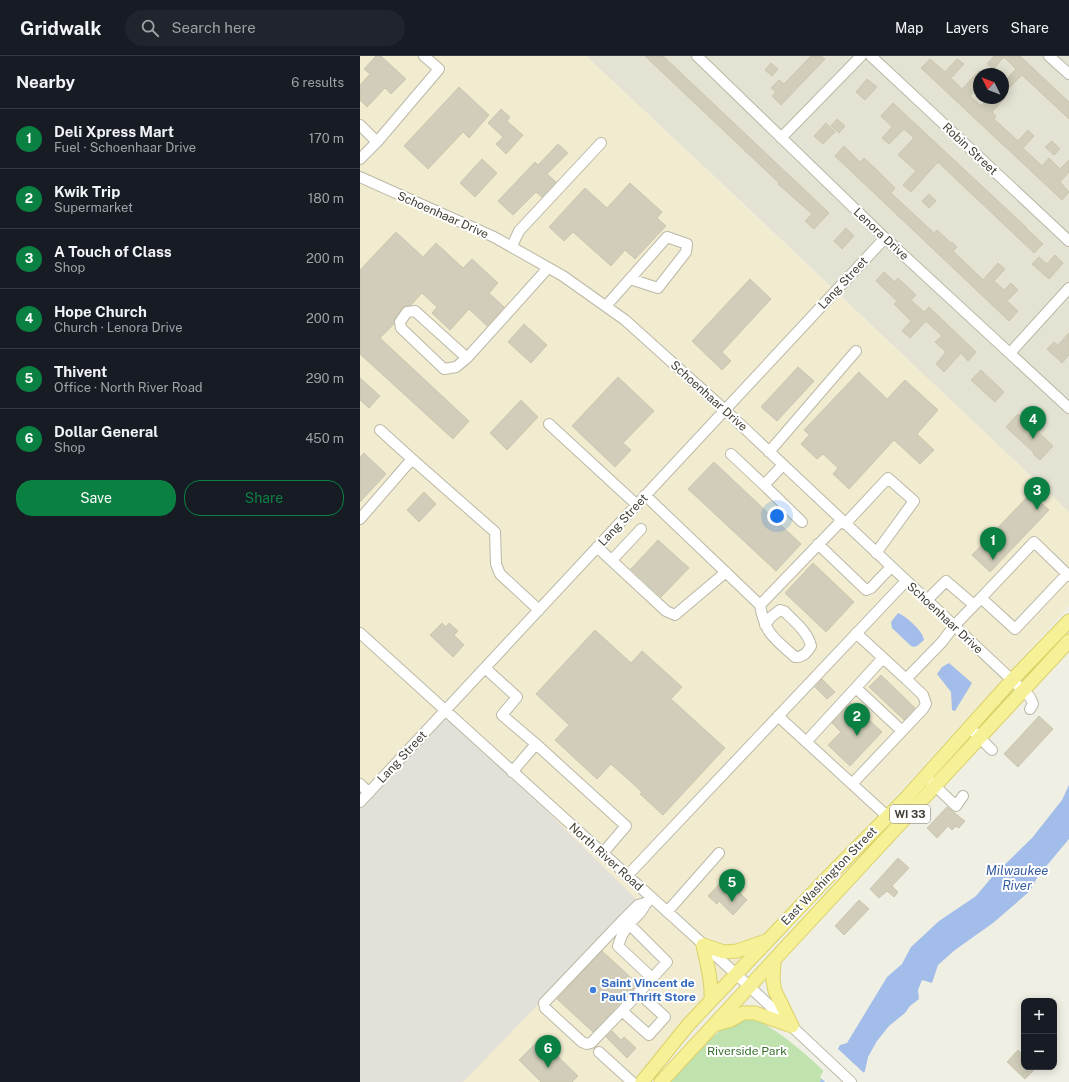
<!DOCTYPE html>
<html lang="en">
<head>
<meta charset="utf-8">
<style>
	body { margin:0; font-family:"Public Sans",sans-serif; background:#20242c; color:#f1f3f6 }
	.controls { position:absolute; right:12px; bottom:12px; display:grid; overflow:hidden; border-radius:8px; box-shadow:0 2px 10px #0003 }
	.controls button { width:36px; height:36px; display:grid; place-items:center; padding:0; border:0; border-bottom:1px solid #363941; background:#171b24; color:#f1f3f6; font:20px sans-serif }
	.compass { position:absolute; left:613px; top:12px; width:36px; height:36px; border-radius:50%; background:#171b24; box-shadow:0 2px 10px #0003; rotate:313deg }
	.you { position:absolute; left:417px; top:460px; width:14px; height:14px; margin:-10px; border:3px solid #fff; border-radius:50%; background:#1a73e8; box-shadow:0 0 0 6px #1a73e833 }
	.badge { display:grid; place-items:center; width:26px; height:26px; border-radius:50%; background:#0b8043; color:#fff; font-size:13px; font-weight:700 }
	.pin { position:absolute; translate:-50% -33px; filter:drop-shadow(0 1px 2px #0008) }
	.pin::after { content:''; position:absolute; top:21px; width:14px; height:12px; background:inherit; clip-path:polygon(0 0,100% 0,50% 100%) }
	.list { margin:0; padding:0; list-style:none }
	h2 { display:flex; justify-content:space-between; align-items:center; height:52px; margin:0; padding:0 16px; font-size:17px }
	h2 small { font-size:13px; font-weight:400; color:#9ea1a6 }
	.list li { display:grid; grid-template-columns:26px 1fr auto; gap:12px; align-items:center; box-sizing:border-box; height:60px; padding:0 16px; border-top:1px solid #363941 }
	.list b { display:block; font-size:15px; white-space:nowrap }
	.list p { margin:0; font-size:13px; white-space:nowrap; color:#9ea1a6 }
	.list em { font-size:13px; font-style:normal; color:#9ea1a6 }
	.actions { display:flex; gap:8px; padding:12px 16px }
	.actions a { flex:1; padding:9px 0; border:1px solid #0b8043; border-radius:16px; text-align:center; font-size:14px; color:#0b8043 }
	.actions .main { background:#0b8043; color:#fff }
	.icon { flex:none; width:22px; height:22px; fill:none; stroke:currentColor; stroke-width:2; stroke-linecap:round; stroke-linejoin:round }
	.map { position:relative; flex:none; width:709px; height:1026px; overflow:hidden }
	header { display:flex; align-items:center; gap:24px; box-sizing:border-box; height:56px; padding:0 20px; background:#171b24; border-bottom:1px solid #363941 }
	header strong { font-size:19px }
	nav { display:flex; gap:22px; margin-inline-start:auto; font-size:14px }
	.search { width:280px; height:36px; background:#20242c; display:flex; align-items:center; gap:10px; box-sizing:border-box; padding:0 14px; border-radius:22px; color:#9ea1a6; font-size:15px }
	main { display:flex }
	aside { flex:1; background:#171b24 }
	.map>svg:first-child { display:block }
</style>
</head>
<body>
<header>
<strong>Gridwalk</strong>
<div class="search"><svg class="icon" aria-label="search" viewBox="0 0 24 24"><circle cx="10" cy="10" r="6"/><path d="M15 15l6 6"/></svg>Search here</div>
<nav><a>Map</a><a>Layers</a><a>Share</a></nav>
</header>
<main>
<aside>
<h2>Nearby<small>6 results</small></h2>
<ul class="list">
<li><span class="badge">1</span><div><b>Deli Xpress Mart</b><p>Fuel · Schoenhaar Drive</p></div><em>170 m</em></li>
<li><span class="badge">2</span><div><b>Kwik Trip</b><p>Supermarket</p></div><em>180 m</em></li>
<li><span class="badge">3</span><div><b>A Touch of Class</b><p>Shop</p></div><em>200 m</em></li>
<li><span class="badge">4</span><div><b>Hope Church</b><p>Church · Lenora Drive</p></div><em>200 m</em></li>
<li><span class="badge">5</span><div><b>Thivent</b><p>Office · North River Road</p></div><em>290 m</em></li>
<li><span class="badge">6</span><div><b>Dollar General</b><p>Shop</p></div><em>450 m</em></li>
</ul>
<div class="actions"><a class="main">Save</a><a>Share</a></div>
</aside>
<div class="map">
<svg width="709" height="1026" viewBox="0 0 709 1026">
	<rect width="100%" height="100%" fill="#f0efe3"/>
	<!-- residential -->
	<path fill="#e4e2d2" fill-rule="evenodd" d="M226 0H709V456L370 135ZM619 18H643V42H619Z"/>
	<!-- commercial -->
	<path fill="#f1ebcf" d="M0 0H226L709 456V550L275 1026H0Z"/>
	<!-- industrial -->
	<path fill="#e2e0d8" d="M85 655 278 845 103 1026H0V746Z"/>
	<!-- green -->
	<path fill="#bfe2af" d="M388 962C415 968 455 1007 476 1026H310C325 1011 355 974 373 966 378 964 383 963 388 962Z"/>
	<!-- water -->
	<path fill="#a3bdea" d="M538 557C546 560 564 576 564 584L557 590 554 591 551 590 532 572 531 566Z
		M589 607 612 627 595 655 592 654 591 636 577 618 582 611Z
		M709 729V783L678 820 670 835 633 867 595 894 578 909 572 927 562 924 558 934 559 943 550 950 545 957 529 970 517 985 508 1001 505 1015 498 1026H460L480 989 487 987 527 921 542 908 551 891 579 865 616 840 632 821 672 782 702 744Z"/>
	<!-- pier -->
	<path fill="#f0efe3" d="M476 991 505 1018 500 1026H465L460 1021Z"/>
	<!-- building -->
	<path fill="#d1cdba" stroke="#cbc6ae" d="M16 0H21L46 23 31 38 25 32 7 51 0 44V29L10 18 4 13Z
		M285 0H303L469 157 454 173 445 165 452 158 418 128 419 127Z
		M451 0H461L465 3 421 49 412 40 416 36 411 32 419 24 424 28Z
		M634 0H660L709 46V63L662 19 649 32 643 27 656 13 644 1 633 13 627 8Z
		M570 3 585 16 597 3 604 8 591 22 602 33 619 15V29L610 40 621 50 628 42H645L632 56 636 60 634 63 658 85 668 74 674 80 663 92 682 110 689 102 700 113 709 104V116L700 126 709 136 702 144 561 12Z
		M411 7 418 13 412 20 405 14Z
		M507 23 517 31 505 44 496 36Z
		M99 31 129 59 109 82 103 76 68 113 44 90Z
		M533 47 667 172H666L683 188 674 197 578 106 551 136 543 129 556 115 538 99 554 82 544 73 529 88 522 82 532 71 521 60Z
		M141 53 150 61 147 65 163 79 146 98 136 88 143 81 128 67Z
		M477 63 485 70 479 77 471 70Z
		M466 67 475 76 463 88 454 80Z
		M692 85 700 93 694 99 685 91Z
		M198 88 208 97 187 118 196 126 182 141 176 136 153 159 138 145 175 106 178 109Z
		M484 90 500 106 504 102 518 115 535 132 531 137 574 177 577 174 591 187 592 186 597 191 593 195 623 224 638 207 645 213 634 225 644 234 651 227 658 234 647 245 658 255 649 265 475 100Z
		M122 103 137 117 115 141 100 127Z
		M270 127 302 156 297 162 306 170 275 203 265 194 251 210 213 176 204 185 189 171 225 132 247 152Z
		M569 138 576 145 569 152 562 145Z
		M486 172 494 180 482 193 474 185Z
		M36 176 63 201 76 187 103 212 112 203 138 227 129 237 144 251 127 270 109 253 90 274 72 257 77 251 62 237 51 249 46 250 42 252 35 262 34 268 20 282 109 365 93 383 0 298V214Z
		M695 199 703 207 689 223 672 208 679 201 687 208Z
		M524 216 535 226 538 222 556 239 551 244 564 256 569 251 616 296 608 305 601 297 584 316 576 308 586 296 575 286 582 280 566 265 550 282 542 275 551 265 534 248 537 245 516 225Z
		M390 223 411 243 362 296 371 305 362 314 332 285Z
		M164 268 187 289 171 307 148 286Z
		M709 277V299L702 307 687 293 694 286 698 289Z
		M438 311 454 325 417 365 401 351Z
		M621 314 644 336 635 346 611 324Z
		M499 316 527 343 545 324 578 354 557 378 574 394 560 408 534 384 489 433 473 418 478 412 463 398 457 403 441 388 449 379 444 374Z
		M258 321 294 355 263 387 271 394 255 411 212 370Z
		M0 322 20 340 9 352 0 344Z
		M161 344 178 361 147 394 130 377Z
		M658 358 670 369 674 365 682 372 678 376 693 390 680 404 673 398 674 397 646 371Z
		M4 397 26 418 0 446V401Z
		M354 406 441 488 416 515 328 433Z
		M64 436 76 448 59 466 47 454Z
		M671 437 689 454 630 516 612 499Z
		M298 484 329 512 301 541 271 513Z
		M453 507 494 546 466 576 425 537Z
		M82 567 86 571 89 567 98 575 94 579 104 589 93 601 70 579Z
		M235 574 271 607 282 595 322 631 311 643 365 692 303 759 280 738 282 736 251 708 237 723 195 684 209 669 176 638Z
		M521 619 555 652 544 664 509 631Z
		M462 623 475 636 467 643 455 631Z
		M491 647 522 676 490 710 468 689 481 676 472 667Z
		M679 660 693 673 658 711 644 698Z
		M587 751 605 765 599 772 596 770 592 774 588 770 577 782 567 772Z
		M538 802 549 812 532 830 538 836 534 841 527 835 519 842 510 833Z
		M365 822 387 844 373 859 359 845 357 848 348 840Z
		M499 844 509 853 484 879 475 870Z
		M242 895 278 928 233 976 197 943Z
		M252 975 261 984 264 981 276 992 267 1002 246 981Z
		M180 983 218 1020 212 1026H181L159 1004Z
		M658 994 664 1000V1011H677L665 1023 647 1006Z"/>
	<g fill="none" stroke-linecap="round" stroke-linejoin="round">
		<!-- minor casing -->
		<g stroke="#bbb8a7" stroke-width="12">
			<path id="minor" d="M337 0 525 182 709 352
				M511 0 709 185
				M689 0 709 18
				M0 69 17 86 0 103
				M421 82 501 0
				M17 86 79 13 64 0
				M0 121 134 181 203 220 265 264 365 354 670 641 673 648 670 653
				M152 190 159 175 241 87
				M246 250 307 181 327 188 326 196 298 232 270 223
				M650 297 709 232
				M107 302 96 311 84 313 41 272 40 266 47 256 55 255 107 302 188 212
				M189 368 277 449
				M20 374 52 403
				M409 396 496 295
				M371 398 404 429
				M423 409 404 429 442 466
				M285 439 400 549 482 464
				M0 463 52 403 135 476 136 508 140 518 179 554
				M485 468 528 422 554 445 516 497
				M458 488 506 534 511 532 531 511
				M237 491 306 555 315 559 366 516
				M252 504 281 473
				M621 542 674 486 707 518
				M567 544 586 525 614 549
				M400 549C405 578 414 582 435 601 443 601 447 597 451 590 448 576 434 565 424 555L420 554 411 561 405 569
				M0 577 376 918 491 1026
				M496 577 546 623
				M125 612 157 641 142 659 176 688 152 716
				M496 632 542 675
				M418 660 527 760
				M609 671 632 694
				M446 686 523 602
				M176 688 266 770 242 798
				M571 726 596 750 603 740
				M0 728 9 737
				M492 728 563 653 566 648 563 639 546 623 582 586 594 570 621 542 655 573 707 518 709 520
				M0 746 525 182
				M267 820 546 525
				M288 845 280 857 269 868 262 879 258 890 292 922
				M307 856 359 797
				M269 868 307 906 262 955 231 987 227 988 222 986 185 952 184 947 264 863 278 849 285 847
				M262 955 289 979 305 961 279 937
				M239 996 272 1026"/>
		</g>
		<!-- major casing -->
		<g stroke="#dad168" stroke-width="15">
			<path id="major" d="M343 889 364 896 377 895 406 885
				M343 889C347 908 352 925 351 944
				M414 904 413 924 415 935 432 970
				M357 968 371 964 383 957H395L432 970
				M282 1026 328 969 466 823 546 742 652 624 709 565
				M301 1026 709 585"/>
		</g>
		<!-- minor -->
		<use href="#minor" stroke="#fff" stroke-width="10"/>
		<!-- major -->
		<use href="#major" stroke="#f6f096" stroke-width="13"/>
	</g>
	<!-- markers -->
	<circle fill="#3f7fe0" stroke="#fff" stroke-width="1.5" cx="233" cy="934" r="4"/>
	<g text-anchor="middle" stroke-width="4" stroke-linejoin="round" paint-order="stroke">
		<!-- shield labels -->
		<rect fill="#fff" stroke="#7b7971" stroke-width="1" x="530" y="749" width="40" height="18" rx="3"/>
		<g font-size="11" font-weight="bold" fill="#423f34">
			<text x="550" y="762">WI 33</text>
		</g>
		<!-- street labels -->
		<g font-size="12" fill="#423f34" stroke="#fff">
			<text transform="translate(610 93) rotate(43)" y="4">Robin Street</text>
			<text transform="translate(83 159) rotate(24)" y="4">Schoenhaar Drive</text>
			<text transform="translate(521 178) rotate(43)" y="4">Lenora Drive</text>
			<text transform="translate(483 227) rotate(-47)" y="4">Lang Street</text>
			<text transform="translate(349 340) rotate(42)" y="4">Schoenhaar Drive</text>
			<text transform="translate(263 464) rotate(-47)" y="4">Lang Street</text>
			<text transform="translate(585 562) rotate(43)" y="4">Schoenhaar Drive</text>
			<text transform="translate(42 701) rotate(-47)" y="4">Lang Street</text>
			<text transform="translate(246 801) rotate(42)" y="4">North River Road</text>
			<text transform="translate(469 820) rotate(-46)" y="4">East Washington Street</text>
		</g>
		<!-- shop labels -->
		<g font-size="12" font-weight="bold" fill="#366cbe" stroke="#fff" text-anchor="start">
			<text x="241" y="931">Saint Vincent de<tspan x="241" dy="14">Paul Thrift Store</tspan></text>
		</g>
		<!-- park labels -->
		<g font-size="12" fill="#376e2c" stroke="#fff">
			<text x="387" y="999">Riverside Park</text>
		</g>
		<!-- water labels -->
		<g font-size="13" font-style="italic" fill="#365da4" stroke="#fff">
			<text x="657" y="819">Milwaukee<tspan x="657" dy="15">River</tspan></text>
		</g>
	</g>
</svg>
<div class="controls">
<button>+</button>
<button>−</button>
</div>
<svg class="compass" viewBox="-18 -18 36 36"><path d="M0-13l5 13h-10z" fill="#e53935"/><path d="M0 13l5-13h-10z" fill="#9ea1a6"/></svg>
<div class="you"></div>
<div class="pin badge" style="left:633px;top:504px">1</div>
<div class="pin badge" style="left:497px;top:680px">2</div>
<div class="pin badge" style="left:677px;top:454px">3</div>
<div class="pin badge" style="left:673px;top:383px">4</div>
<div class="pin badge" style="left:372px;top:846px">5</div>
<div class="pin badge" style="left:188px;top:1012px">6</div>
</div>
</main>
</body>
</html>
